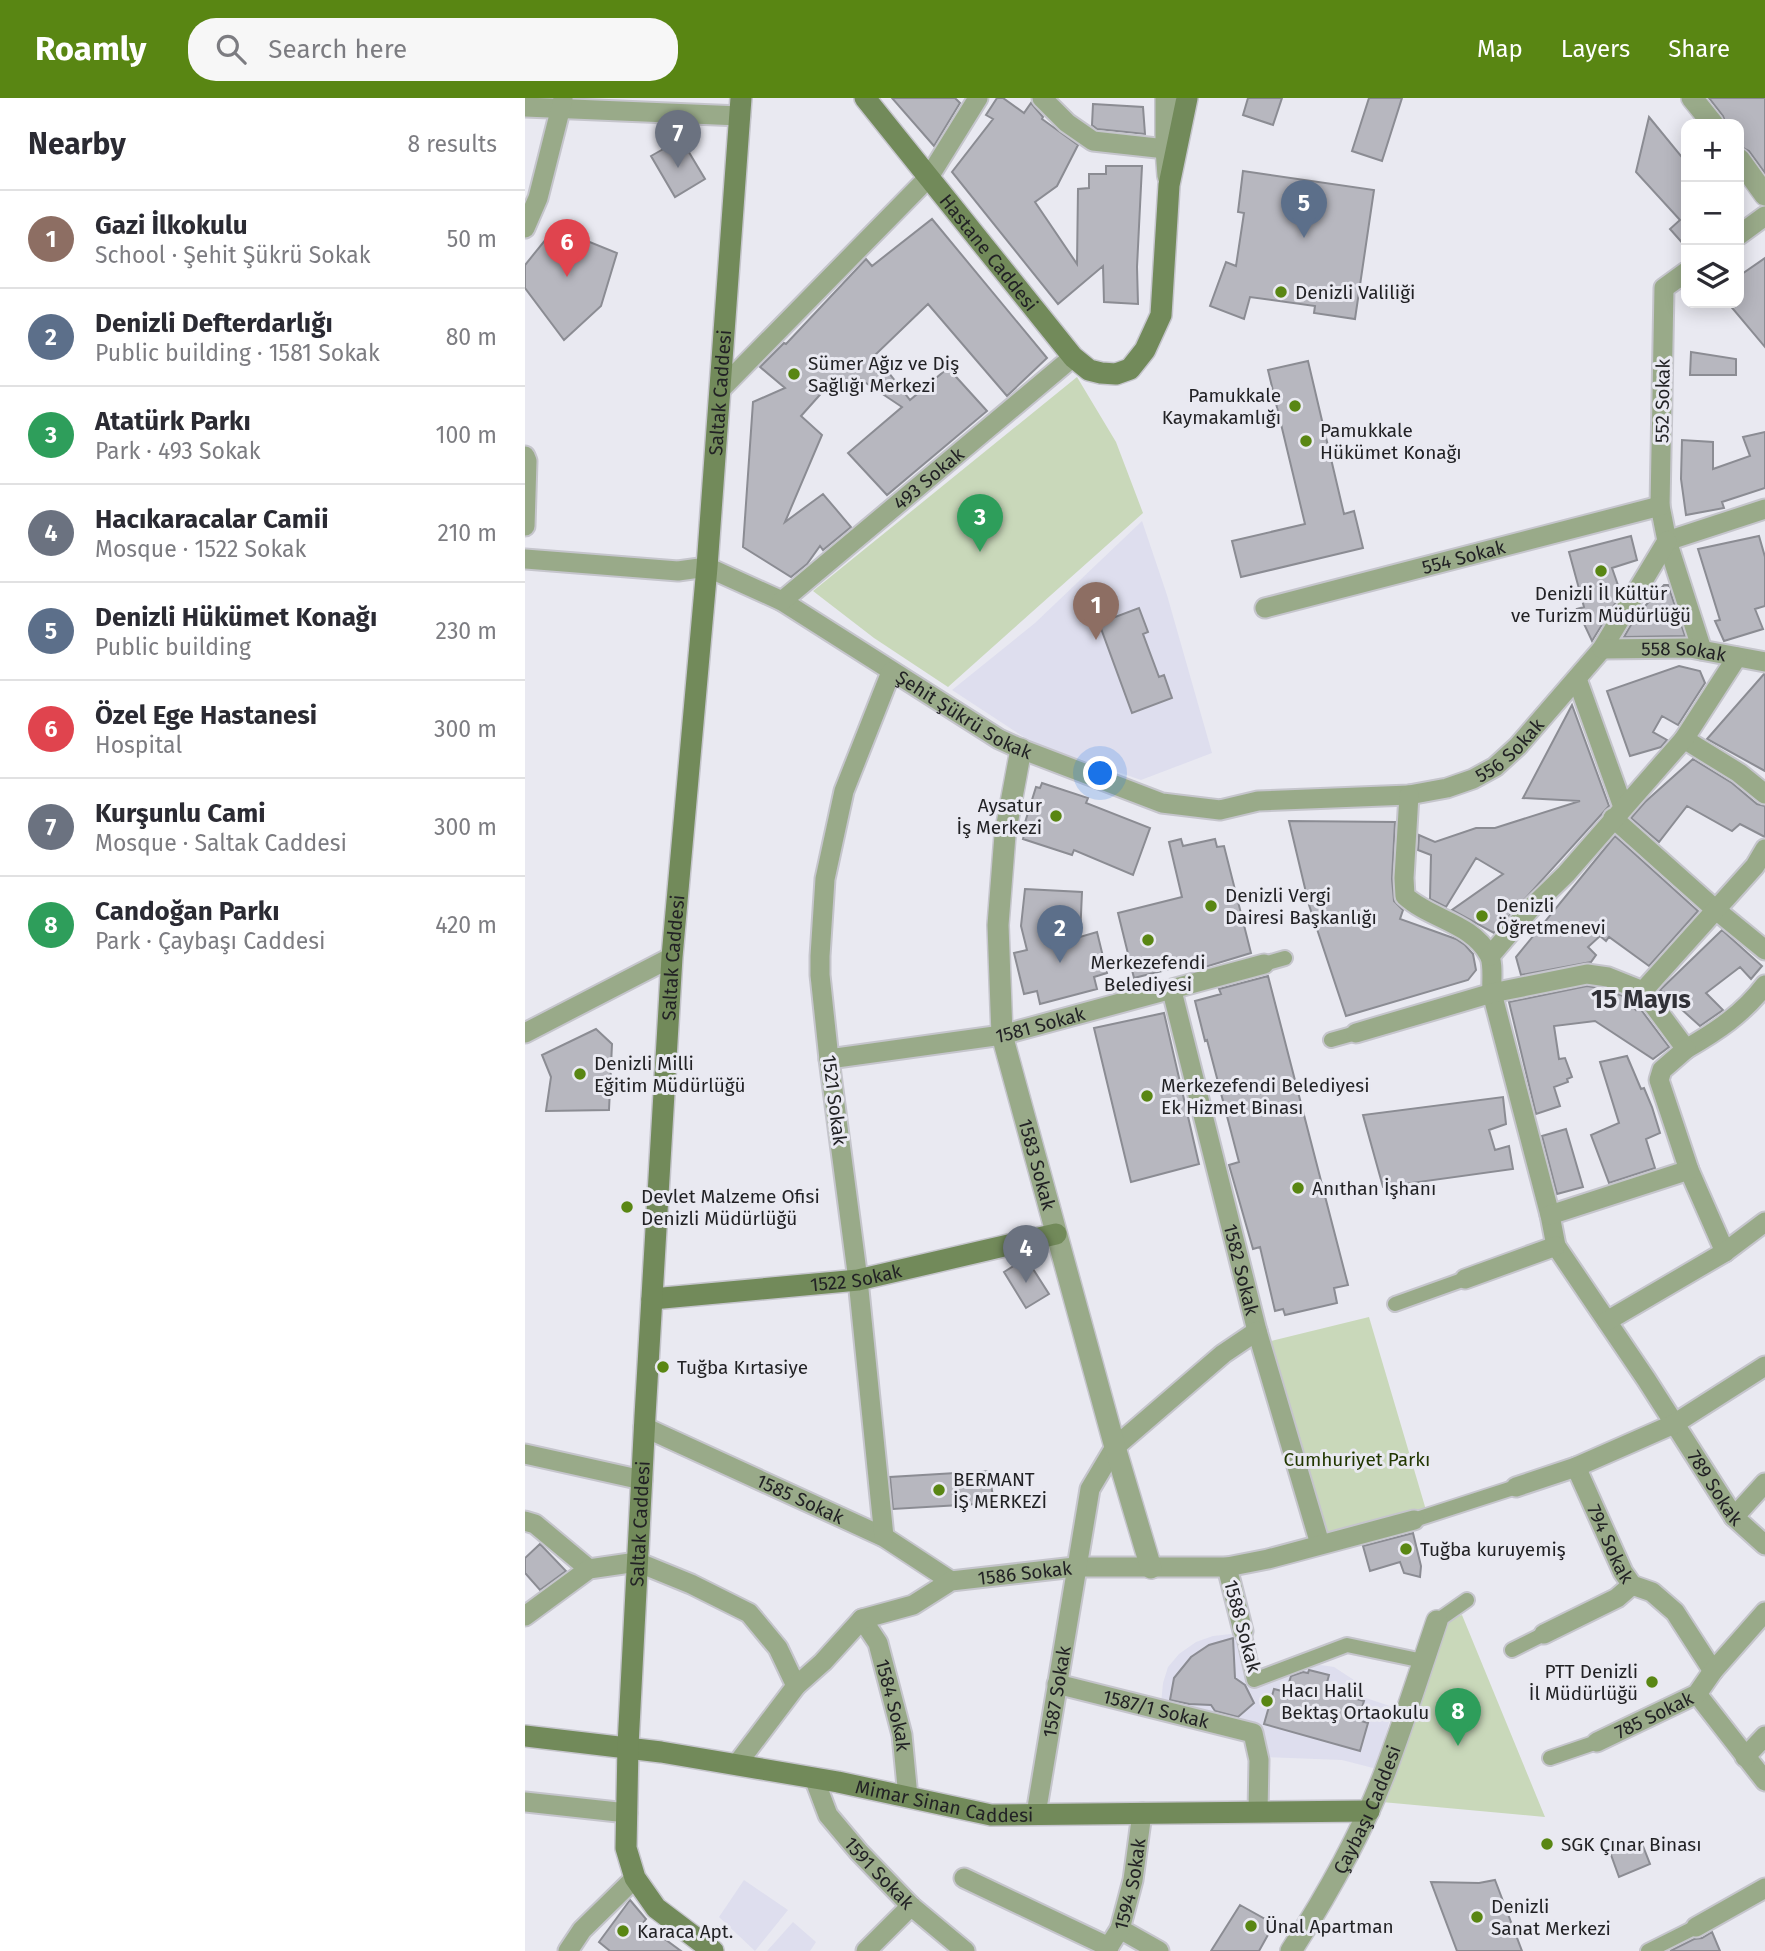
<!DOCTYPE html>
<html lang="en">
<head>
<meta charset="utf-8">
<style>
	body { margin:0; font-family:"Fira Sans",sans-serif; background:#f7f7f7; color:#2b2b33 }
	.controls { position:absolute; right:21px; top:21px; display:grid; overflow:hidden; border-radius:14px; box-shadow:0 4px 18px #0003 }
	.controls button { width:63px; height:63px; display:grid; place-items:center; padding:0; border:0; border-bottom:2px solid #e1e1e2; background:#fff; color:#2b2b33; font:35px sans-serif }
	.you { position:absolute; left:576px; top:676px; width:24px; height:24px; margin:-18px; border:5px solid #fff; border-radius:50%; background:#1a73e8; box-shadow:0 0 0 10px #1a73e833 }
	.badge { display:grid; place-items:center; width:46px; height:46px; border-radius:50%; background:#598613; color:#fff; font-size:23px; font-weight:700 }
	.pin { position:absolute; translate:-50% -58px; filter:drop-shadow(0 2px 4px #0008) }
	.pin::after { content:''; position:absolute; top:37px; width:24px; height:21px; background:inherit; clip-path:polygon(0 0,100% 0,50% 100%) }
	.list { margin:0; padding:0; list-style:none }
	h2 { display:flex; justify-content:space-between; align-items:center; height:91px; margin:0; padding:0 28px; font-size:30px }
	h2 small { font-size:23px; font-weight:400; color:#7c7c81 }
	.list li { display:grid; grid-template-columns:46px 1fr auto; gap:21px; align-items:center; box-sizing:border-box; height:98px; padding:0 28px; border-top:2px solid #e1e1e2 }
	.list b { display:block; font-size:26px; white-space:nowrap }
	.list p { margin:0; font-size:23px; white-space:nowrap; color:#7c7c81 }
	.list em { font-size:23px; font-style:normal; color:#7c7c81 }
	.icon { flex:none; width:38px; height:38px; fill:none; stroke:currentColor; stroke-width:2; stroke-linecap:round; stroke-linejoin:round }
	.map { position:relative; flex:none; width:1240px; height:1853px; overflow:hidden }
	header { display:flex; align-items:center; gap:42px; box-sizing:border-box; height:98px; padding:0 35px; background:#598613; color:#fff }
	header strong { font-size:33px }
	nav { display:flex; gap:38px; margin-inline-start:auto; font-size:24px }
	.search { width:490px; height:63px; background:#f7f7f7; display:flex; align-items:center; gap:18px; box-sizing:border-box; padding:0 24px; border-radius:28px; color:#7c7c81; font-size:26px }
	main { display:flex }
	aside { flex:1; background:#fff }
	.map>svg:first-child { display:block }
</style>
</head>
<body>
<header>
<strong>Roamly</strong>
<div class="search"><svg class="icon" aria-label="search" viewBox="0 0 24 24"><circle cx="10" cy="10" r="6"/><path d="M15 15l6 6"/></svg>Search here</div>
<nav><a>Map</a><a>Layers</a><a>Share</a></nav>
</header>
<main>
<aside>
<h2>Nearby<small>8 results</small></h2>
<ul class="list">
<li><span class="badge" style="background:#8d6e63">1</span><div><b>Gazi İlkokulu</b><p>School · Şehit Şükrü Sokak</p></div><em>50 m</em></li>
<li><span class="badge" style="background:#5c6f8a">2</span><div><b>Denizli Defterdarlığı</b><p>Public building · 1581 Sokak</p></div><em>80 m</em></li>
<li><span class="badge" style="background:#2e9e5b">3</span><div><b>Atatürk Parkı</b><p>Park · 493 Sokak</p></div><em>100 m</em></li>
<li><span class="badge" style="background:#6b7280">4</span><div><b>Hacıkaracalar Camii</b><p>Mosque · 1522 Sokak</p></div><em>210 m</em></li>
<li><span class="badge" style="background:#5c6f8a">5</span><div><b>Denizli Hükümet Konağı</b><p>Public building</p></div><em>230 m</em></li>
<li><span class="badge" style="background:#e0444e">6</span><div><b>Özel Ege Hastanesi</b><p>Hospital</p></div><em>300 m</em></li>
<li><span class="badge" style="background:#6b7280">7</span><div><b>Kurşunlu Cami</b><p>Mosque · Saltak Caddesi</p></div><em>300 m</em></li>
<li><span class="badge" style="background:#2e9e5b">8</span><div><b>Candoğan Parkı</b><p>Park · Çaybaşı Caddesi</p></div><em>420 m</em></li>
</ul>
</aside>
<div class="map">
<svg width="1240" height="1853" viewBox="0 0 1240 1853">
	<rect width="100%" height="100%" fill="#e9e9f1"/>
	<!-- built -->
	<path fill="#dedeee" d="M617 423 642 497 687 655 616 682 508 645 427 592 510 525Z
		M706 1536 718 1542 729 1585 783 1565 809 1569 832 1584 838 1599 868 1609 852 1671 817 1662 738 1659 730 1631 636 1606 638 1585 643 1569 654 1556 671 1544 688 1538Z
		M219 1782 263 1812 230 1853 194 1819Z
		M268 1824 291 1844 285 1853H242Z"/>
	<!-- green -->
	<path fill="#c9d8ba" d="M552 279 591 344 618 415 423 589 349 540 288 493Z
		M844 1219 901 1412 800 1438 746 1243Z
		M937 1517 1020 1719 857 1704 917 1524Z"/>
	<!-- building -->
	<path fill="#b7b7bf" stroke="#8b8c93" stroke-width="2" d="M367 0H430L435 5 409 48Z
		M472 0H478L499 15 506 5 518 19 517 21 553 47 532 88 510 104 552 166 553 91 564 90V76H581V68H617L612 169 613 206 579 204 578 168 533 206 427 74 468 21 461 17Z
		M723 0H757L748 27 718 17Z
		M844 0H877L857 63 827 53Z
		M1184 0H1240V75L1224 53 1214 48V26H1201L1198 18Z
		M568 6 618 9 620 36 572 31 567 27Z
		M1124 19 1161 64V149L1145 131 1155 122 1111 74Z
		M156 41 180 81 150 99 126 58Z
		M718 73 849 92 830 221 789 215 790 208 725 199 719 221 685 208 701 164 711 168 719 115 713 114Z
		M407 121 522 260 482 298 403 206 350 257 385 302 423 270 462 313 362 397 323 355 377 309 335 281 322 294 309 281 276 318 297 337 260 424 298 396 326 429 298 452 295 448 282 466 266 479 218 449 228 304 260 290 235 269 259 245 261 246 341 161 347 168Z
		M30 130 92 155 76 208 39 242 0 190V167Z
		M1240 160V249L1203 205H1214V178Z
		M1166 254 1211 261V277H1165Z
		M783 263 819 416 829 413 838 450 716 479 707 443 780 426 743 272Z
		M1240 334V390L1197 404 1199 410 1161 417 1156 381 1157 342 1188 344V371L1225 358 1218 339Z
		M1106 438 1112 462 1087 470 1096 496 1067 543 1052 511 1059 509 1044 454Z
		M1234 438 1240 459V508L1230 511 1238 531 1199 543 1190 523 1195 522 1173 451Z
		M1139 487H1143L1160 538 1099 539 1111 518Z
		M614 510 623 534 618 536 634 579 639 577 647 600 607 615 574 525Z
		M1154 568 1175 573 1180 585 1153 627 1137 618 1128 634 1142 642 1136 649 1105 658 1082 593Z
		M1239 576H1240V673L1182 641Z
		M1047 607 1084 708 969 835 927 812 978 776 951 760 921 809 905 801 906 757 893 752 894 737 910 744 951 730H970L1055 703 998 700Z
		M1168 661 1207 685 1232 706 1240 708V739L1215 726 1207 733 1162 708 1134 744 1106 720 1120 704Z
		M517 685 563 700 561 705 625 730 608 777 549 752 547 757 498 741 500 733 498 731 511 689 515 690Z
		M764 723 870 724 867 781 869 803 878 812 875 821 931 841 940 847 948 856 951 872 943 882 821 918 784 807Z
		M1090 738 1173 813 1124 868 1084 839 1081 843 1075 838 1063 849 1071 857 1066 864 996 877 991 859Z
		M656 741 658 748 690 741 692 749 699 748 726 855 680 869V867L674 868 673 864 609 880 593 815 657 799 644 744Z
		M500 791 557 794 555 839 572 834 582 875 569 879 572 891 515 906 512 893 499 896 489 855 502 852 496 828Z
		M1197 832 1237 868 1226 881 1215 869 1181 895 1198 912 1175 928 1135 892Z
		M743 878 823 1187 809 1190 812 1205 760 1217 758 1211 750 1213 735 1149 728 1151 704 1067 714 1064 682 942 680 943 670 903 696 896 694 891Z
		M1062 888 1080 891 1098 898 1111 912 1114 909 1144 949 1128 961 1070 923 1029 928 1034 961 1040 960 1047 979 1042 981 1043 984 1029 989 1035 1008 1011 1016 984 904Z
		M639 915 674 1066 606 1084 569 930Z
		M71 931 87 946 84 1012 21 1013 26 979 17 957Z
		M1102 958 1116 991 1119 990 1127 1009 1135 1035 1121 1041 1130 1070 1084 1085 1066 1037 1094 1025 1075 964Z
		M978 999 981 1026 964 1032 970 1052 984 1048 988 1071 858 1089 838 1017Z
		M1041 1031 1058 1089 1032 1096 1017 1038Z
		M501 1160 524 1196 501 1210 479 1174Z
		M464 1373 469 1405 368 1411 365 1379Z
		M888 1435 896 1468 895 1479 879 1475 875 1464 845 1473 838 1448Z
		M15 1446 41 1473 15 1492 0 1475V1460Z
		M708 1540 710 1580 720 1587 729 1605 713 1619 690 1613 686 1607 664 1606 645 1602 649 1580 666 1559 684 1547Z
		M784 1572 804 1577 800 1592 839 1603 833 1622 843 1625 835 1653 739 1626 749 1591 761 1594 766 1578 778 1574 783 1575Z
		M1116 1743 1125 1766 1094 1779 1085 1754Z
		M970 1782 997 1853H932L906 1784 954 1785Z
		M105 1802 121 1821 118 1825 156 1853H85L74 1844Z
		M715 1807 749 1826 734 1853H686Z
		M1187 1834 1195 1853H1145L1169 1841 1177 1840Z"/>
	<g fill="none" stroke-linecap="round" stroke-linejoin="round">
		<!-- pedestrian casing -->
		<g stroke="#c5c5cc" stroke-width="18">
			<path id="pedestrian" d="M739 866 760 860
				M806 942 831 935
				M870 1206 940 1181
				M889 1422 991 1389
				M912 1523 942 1502
				M718 1533 729 1582 822 1547 898 1563
				M987 1552 1019 1536
				M1025 1660 1072 1644
				M1123 1853 1171 1829"/>
		</g>
		<!-- minor casing -->
		<g stroke="#c5c5cc" stroke-width="23">
			<g id="minor">
				<path d="M517 0 542 25 568 43 641 51"/>
				<path d="M0 9 215 18"/>
				<path d="M0 130 13 100 38 1"/>
				<path d="M1214 137 1240 118"/>
				<path d="M1161 174 1139 190 1135 408 1142 443 1177 552"/>
				<path d="M195 292 404 79 453 0"/>
				<path d="M0 358 2 363 0 428"/>
				<path d="M1142 443 1240 411"/>
				<path id="s1" d="M0 461 153 473 182 469 257 503 474 641 496 651 637 705 695 712 733 703 884 697 922 690 948 681 970 669 993 648 1077 551 1142 443"/>
				<path id="s2" d="M257 503 548 259"/>
				<path id="s3" d="M740 510 1135 408"/>
				<path id="s4" d="M1077 551 1165 550 1240 564"/>
				<path d="M1052 581 1098 709"/>
				<path d="M1159 641 1214 675 1240 696"/>
				<path id="s5" d="M884 697 879 780 880 798C905 821 947 825 964 857 969 866 966 884 967 895L1025 1117 1031 1148 1121 1281 1209 1419 1240 1447"/>
				<path d="M1088 720 1191 812 1240 852"/>
				<path d="M965 858 1006 810 1041 776 1159 641 1212 559"/>
				<path id="s6" d="M647 893 732 1233 795 1446"/>
				<path d="M1118 893 1230 768 1240 751"/>
				<path d="M0 935 147 859"/>
				<path d="M831 935 967 895 1062 876 1083 879 1118 893 1161 951C1192 933 1218 916 1240 887"/>
				<path d="M1161 951 1137 972 1134 982 1164 1072 1200 1154"/>
				<path id="s7" d="M304 961 477 937 739 866"/>
				<path d="M1025 1117 1164 1072"/>
				<path d="M940 1181 1031 1148"/>
				<path d="M1082 1223 1200 1154 1240 1124"/>
				<path id="s8" d="M119 1329 359 1439 426 1483"/>
				<path d="M0 1356 117 1382"/>
				<path id="s9" d="M1051 1369 1098 1474 1107 1487 1127 1494 1150 1514 1188 1573"/>
				<path d="M991 1389 1051 1369 1149 1326 1240 1268"/>
				<path d="M1209 1419 1240 1385"/>
				<path d="M0 1423 10 1426 64 1471"/>
				<path d="M359 1439 333 1182 304 961 295 877V858L300 781 319 693 366 574"/>
				<path d="M702 1469 718 1533"/>
				<path d="M0 1518 64 1471 112 1464 166 1486 224 1515 253 1550 271 1588"/>
				<path id="s10" d="M337 1521 353 1545 377 1637 383 1699"/>
				<path d="M1019 1536 1092 1500 1107 1487"/>
				<path id="s11" d="M532 1586 728 1635 734 1662 733 1714"/>
				<path d="M1172 1596 1240 1683"/>
				<path id="s12" d="M1072 1644 1172 1596 1188 1573 1240 1514"/>
				<path d="M1220 1659 1240 1638"/>
				<path id="s13" d="M212 1666 271 1588 298 1564 337 1521 388 1507 426 1483 550 1469H702L743 1461 889 1422"/>
				<path id="s14" d="M289 1680 303 1717 334 1754 386 1808 440 1853"/>
				<path d="M0 1704 102 1715"/>
				<path id="s15" d="M511 1716 565 1391 590 1349 698 1256 732 1233"/>
				<path d="M439 1780 584 1849"/>
				<path d="M1171 1829 1240 1790"/>
				<path d="M595 1831 634 1853"/>
				<path d="M43 1853 57 1832 110 1780"/>
				<path d="M341 1853 386 1808"/>
				<path id="s16" d="M581 1853 595 1831 608 1782 617 1715"/>
			</g>
		</g>
		<!-- tertiary casing -->
		<g stroke="#c5c5cc" stroke-width="24">
			<g id="tertiary">
				<path d="M641 0V51L643 78"/>
				<path d="M1167 0 1188 26"/>
				<path d="M1214 61 1240 97"/>
				<path id="s17" d="M496 651 480 737 473 827 477 937 590 1349 626 1470"/>
				<path id="s18" d="M766 1853C802 1797 836 1737 860 1674 879 1624 895 1573 912 1523"/>
			</g>
		</g>
		<!-- secondary casing -->
		<g stroke="#c5c5cc" stroke-width="24">
			<g id="secondary">
				<path id="s19" d="M340 0 548 259 564 272 576 275 591 276 605 271 620 252 636 217 644 87 662 0"/>
				<path id="s20" d="M127 1201 333 1182 531 1136"/>
				<path id="s21" d="M0 1638 136 1654 313 1684 466 1717 844 1713"/>
				<path id="s22" d="M188 1853 131 1810 110 1780 101 1750 103 1648 120 1318 147 859 182 469 216 0"/>
			</g>
		</g>
		<!-- pedestrian -->
		<use href="#pedestrian" stroke="#99aa89" stroke-width="14"/>
		<!-- minor -->
		<use href="#minor" stroke="#99aa89" stroke-width="19"/>
		<!-- tertiary -->
		<use href="#tertiary" stroke="#99aa89" stroke-width="21"/>
		<!-- secondary -->
		<use href="#secondary" stroke="#728a5a" stroke-width="21"/>
	</g>
	<!-- markers -->
	<g fill="#598613" stroke="#e9e9f1" stroke-width="2.5">
		<circle cx="756" cy="194" r="7"/>
		<circle cx="269" cy="276" r="7"/>
		<circle cx="770" cy="308" r="7"/>
		<circle cx="781" cy="343" r="7"/>
		<circle cx="1076" cy="473" r="7"/>
		<circle cx="531" cy="718" r="7"/>
		<circle cx="686" cy="808" r="7"/>
		<circle cx="957" cy="818" r="7"/>
		<circle cx="623" cy="842" r="7"/>
		<circle cx="55" cy="976" r="7"/>
		<circle cx="622" cy="998" r="7"/>
		<circle cx="773" cy="1090" r="7"/>
		<circle cx="102" cy="1109" r="7"/>
		<circle cx="138" cy="1269" r="7"/>
		<circle cx="414" cy="1392" r="7"/>
		<circle cx="881" cy="1451" r="7"/>
		<circle cx="1127" cy="1584" r="7"/>
		<circle cx="742" cy="1603" r="7"/>
		<circle cx="1022" cy="1746" r="7"/>
		<circle cx="952" cy="1819" r="7"/>
		<circle cx="726" cy="1828" r="7"/>
		<circle cx="98" cy="1833" r="7"/>
	</g>
	<g text-anchor="middle" stroke-width="6" stroke-linejoin="round" paint-order="stroke">
		<!-- street labels -->
		<g font-size="19" fill="#222225" stroke="#e9e9f1">
			<text dy="7" stroke="none"><textPath href="#s19" startOffset="198">Hastane Caddesi</textPath></text>
			<text dy="7" stroke="none"><textPath href="#s22" startOffset="1598">Saltak Caddesi</textPath></text>
			<text transform="translate(1137 303) rotate(-89)" y="7">552 Sokak</text>
			<text dy="7" stroke="none"><textPath href="#s2" startOffset="191">493 Sokak</textPath></text>
			<text dy="7" stroke="none"><textPath href="#s3" startOffset="205">554 Sokak</textPath></text>
			<text dy="7" stroke="none"><textPath href="#s4" startOffset="82">558 Sokak</textPath></text>
			<text dy="7" stroke="none"><textPath href="#s1" startOffset="480">Şehit Şükrü Sokak</textPath></text>
			<text dy="7" stroke="none"><textPath href="#s1" startOffset="1059">556 Sokak</textPath></text>
			<text dy="7" stroke="none"><textPath href="#s22" startOffset="1031">Saltak Caddesi</textPath></text>
			<text dy="7" stroke="none"><textPath href="#s7" startOffset="214">1581 Sokak</textPath></text>
			<text transform="translate(310 1002) rotate(83)" y="7">1521 Sokak</text>
			<text dy="7" stroke="none"><textPath href="#s17" startOffset="422">1583 Sokak</textPath></text>
			<text dy="7" stroke="none"><textPath href="#s6" startOffset="287">1582 Sokak</textPath></text>
			<text dy="7" stroke="none"><textPath href="#s20" startOffset="205">1522 Sokak</textPath></text>
			<text dy="7" stroke="none"><textPath href="#s5" startOffset="794">789 Sokak</textPath></text>
			<text dy="7" stroke="none"><textPath href="#s8" startOffset="172">1585 Sokak</textPath></text>
			<text dy="7" stroke="none"><textPath href="#s22" startOffset="464">Saltak Caddesi</textPath></text>
			<text dy="7" stroke="none"><textPath href="#s9" startOffset="84">794 Sokak</textPath></text>
			<text dy="7" stroke="none"><textPath href="#s13" startOffset="364">1586 Sokak</textPath></text>
			<text transform="translate(718 1528) rotate(75)" y="7">1588 Sokak</text>
			<text dy="7" stroke="none"><textPath href="#s15" startOffset="124">1587 Sokak</textPath></text>
			<text dy="7" stroke="none"><textPath href="#s10" startOffset="93">1584 Sokak</textPath></text>
			<text dy="7" stroke="none"><textPath href="#s11" startOffset="102">1587/1 Sokak</textPath></text>
			<text dy="7" stroke="none"><textPath href="#s12" startOffset="63">785 Sokak</textPath></text>
			<text dy="7" stroke="none"><textPath href="#s21" startOffset="425">Mimar Sinan Caddesi</textPath></text>
			<text dy="7" stroke="none"><textPath href="#s18" startOffset="161">Çaybaşı Caddesi</textPath></text>
			<text dy="7" stroke="none"><textPath href="#s14" startOffset="117">1591 Sokak</textPath></text>
			<text dy="7" stroke="none"><textPath href="#s16" startOffset="72">1594 Sokak</textPath></text>
		</g>
		<!-- poi labels -->
		<g font-size="19" fill="#222225" stroke="#e9e9f1" text-anchor="start">
			<text x="770" y="201">Denizli Valiliği</text>
			<text x="283" y="272">Sümer Ağız ve Diş<tspan x="283" dy="22">Sağlığı Merkezi</tspan></text>
			<text x="756" y="304" text-anchor="end">Pamukkale<tspan x="756" dy="22">Kaymakamlığı</tspan></text>
			<text x="795" y="339">Pamukkale<tspan x="795" dy="22">Hükümet Konağı</tspan></text>
			<text x="1076" y="502" text-anchor="middle">Denizli İl Kültür<tspan x="1076" dy="22">ve Turizm Müdürlüğü</tspan></text>
			<text x="517" y="714" text-anchor="end">Aysatur<tspan x="517" dy="22">İş Merkezi</tspan></text>
			<text x="700" y="804">Denizli Vergi<tspan x="700" dy="22">Dairesi Başkanlığı</tspan></text>
			<text x="971" y="814">Denizli<tspan x="971" dy="22">Öğretmenevi</tspan></text>
			<text x="623" y="871" text-anchor="middle">Merkezefendi<tspan x="623" dy="22">Belediyesi</tspan></text>
			<text x="69" y="972">Denizli Milli<tspan x="69" dy="22">Eğitim Müdürlüğü</tspan></text>
			<text x="636" y="994">Merkezefendi Belediyesi<tspan x="636" dy="22">Ek Hizmet Binası</tspan></text>
			<text x="787" y="1097">Anıthan İşhanı</text>
			<text x="116" y="1105">Devlet Malzeme Ofisi<tspan x="116" dy="22">Denizli Müdürlüğü</tspan></text>
			<text x="152" y="1276">Tuğba Kırtasiye</text>
			<text x="428" y="1388">BERMANT<tspan x="428" dy="22">İŞ MERKEZİ</tspan></text>
			<text x="895" y="1458">Tuğba kuruyemiş</text>
			<text x="1113" y="1580" text-anchor="end">PTT Denizli<tspan x="1113" dy="22">İl Müdürlüğü</tspan></text>
			<text x="756" y="1599">Hacı Halil<tspan x="756" dy="22">Bektaş Ortaokulu</tspan></text>
			<text x="1036" y="1753">SGK Çınar Binası</text>
			<text x="966" y="1815">Denizli<tspan x="966" dy="22">Sanat Merkezi</tspan></text>
			<text x="740" y="1835">Ünal Apartman</text>
			<text x="112" y="1840">Karaca Apt.</text>
		</g>
		<!-- park labels -->
		<g font-size="19" fill="#213600" stroke="#e9e9f1">
			<text x="832" y="1368">Cumhuriyet Parkı</text>
		</g>
		<!-- district labels -->
		<g font-size="26" font-weight="bold" fill="#313137" stroke="#e9e9f1">
			<text x="1116" y="910">15 Mayıs</text>
		</g>
	</g>
</svg>
<div class="controls">
<button>+</button>
<button>−</button>
<button><svg class="icon" aria-label="layers" viewBox="0 0 24 24"><path d="M12 4l9 5-9 5-9-5zM3 14l9 5 9-5"/></svg></button>
</div>
<div class="you"></div>
<div class="pin badge" style="left:571px;top:542px;background:#8d6e63">1</div>
<div class="pin badge" style="left:535px;top:865px;background:#5c6f8a">2</div>
<div class="pin badge" style="left:455px;top:454px;background:#2e9e5b">3</div>
<div class="pin badge" style="left:501px;top:1185px;background:#6b7280">4</div>
<div class="pin badge" style="left:779px;top:140px;background:#5c6f8a">5</div>
<div class="pin badge" style="left:42px;top:179px;background:#e0444e">6</div>
<div class="pin badge" style="left:153px;top:70px;background:#6b7280">7</div>
<div class="pin badge" style="left:933px;top:1648px;background:#2e9e5b">8</div>
</div>
</main>
</body>
</html>
